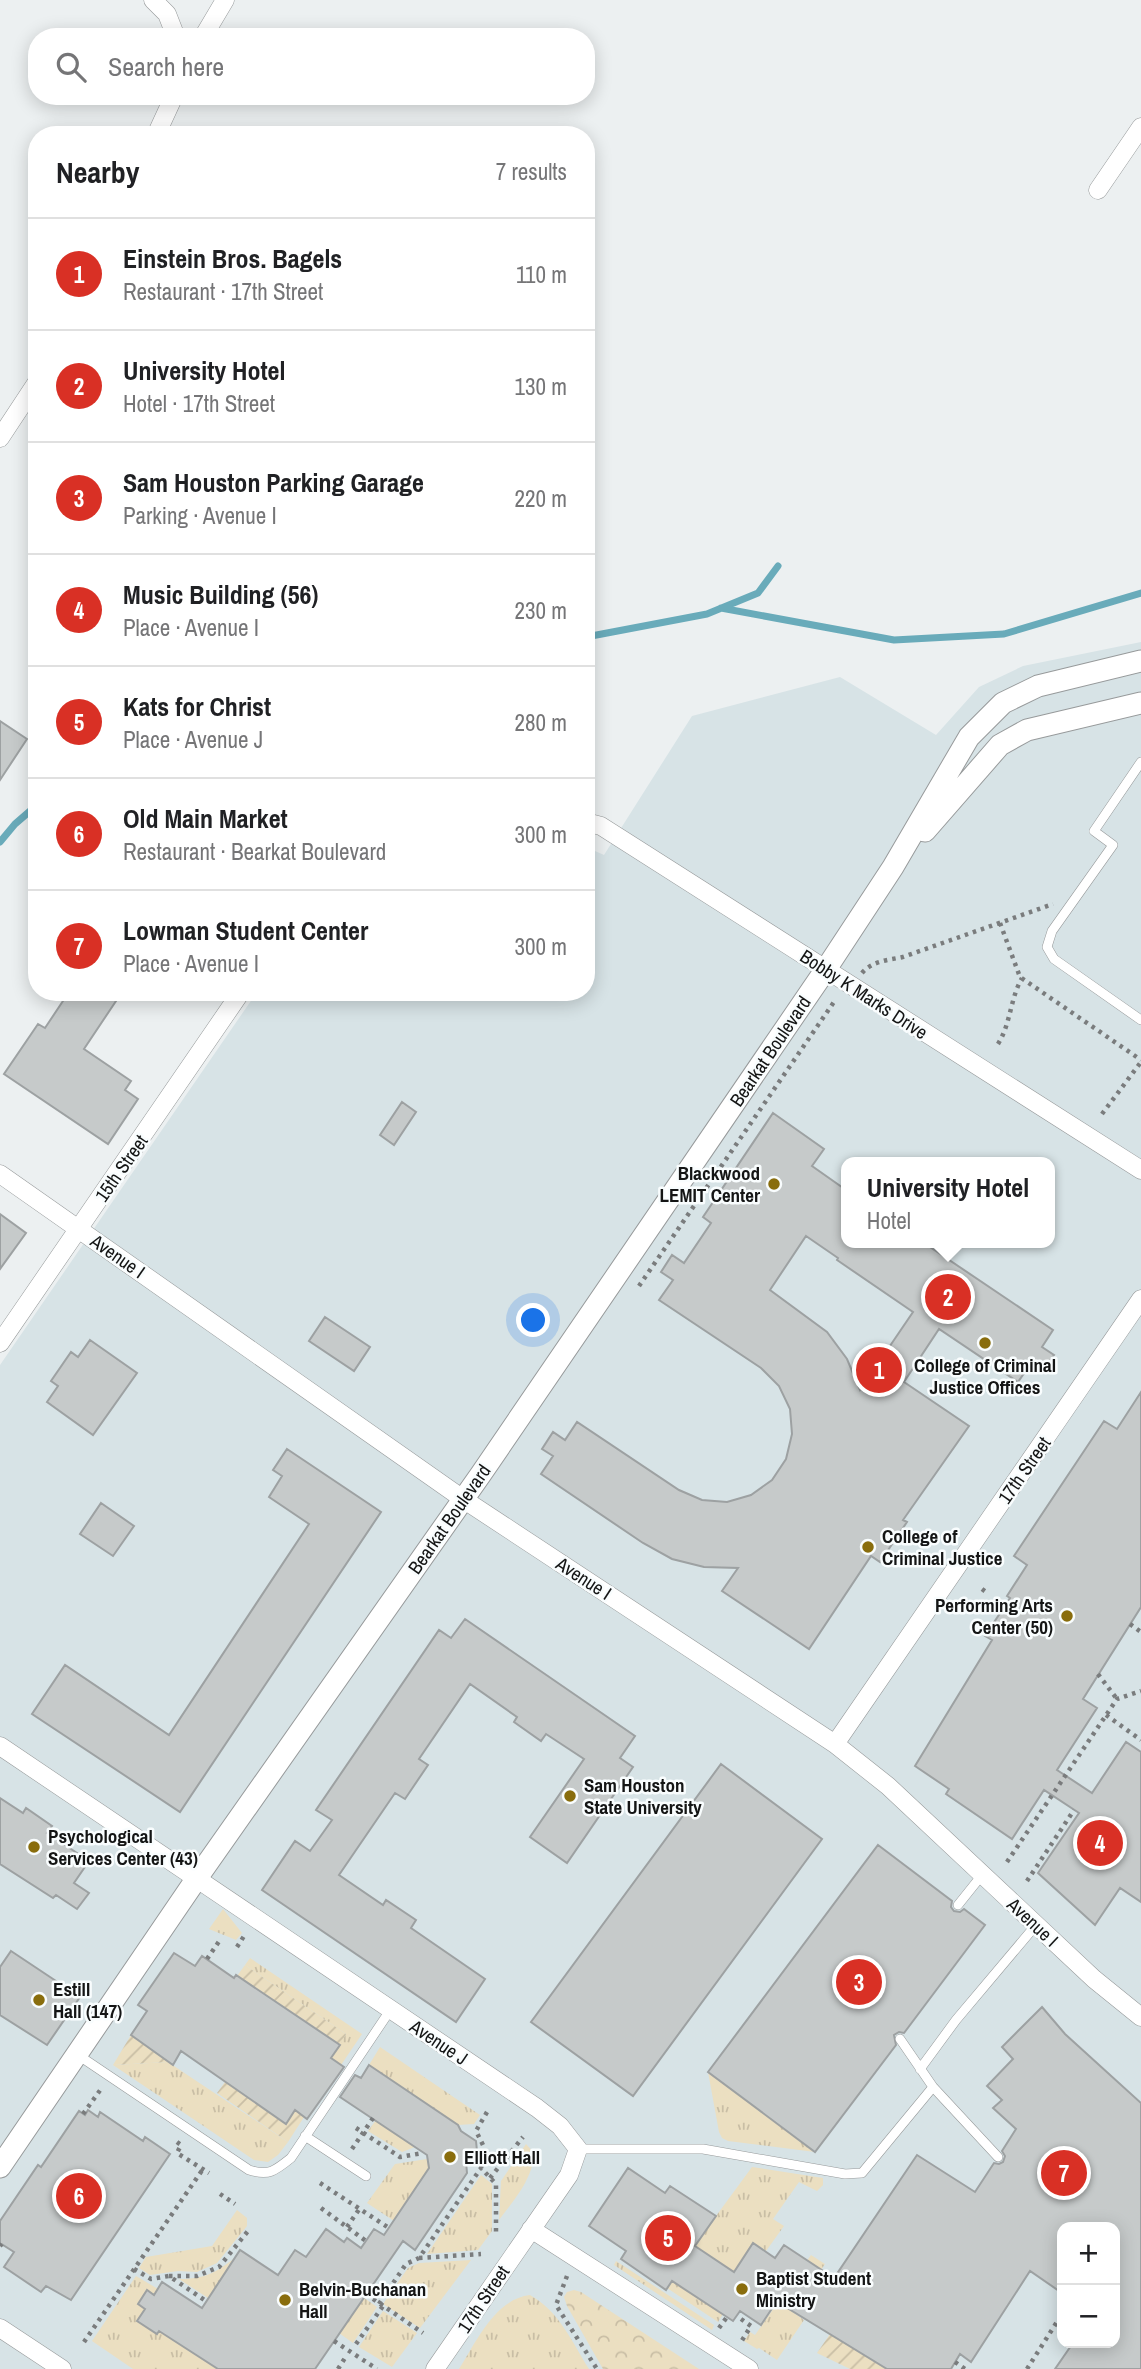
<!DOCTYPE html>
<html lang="en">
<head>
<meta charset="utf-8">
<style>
	body { margin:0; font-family:"Archivo Narrow",sans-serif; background:#f6f6f6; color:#202124 }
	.controls { position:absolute; right:21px; bottom:21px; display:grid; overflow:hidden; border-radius:14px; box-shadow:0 4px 18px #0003 }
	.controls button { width:63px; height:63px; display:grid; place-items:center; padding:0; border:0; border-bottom:2px solid #e0e0e0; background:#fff; color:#202124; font:35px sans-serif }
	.you { position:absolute; left:534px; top:1321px; width:24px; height:24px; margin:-18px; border:5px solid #fff; border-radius:50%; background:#1a73e8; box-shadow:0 0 0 10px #1a73e833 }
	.badge { display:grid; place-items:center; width:46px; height:46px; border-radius:50%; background:#d93025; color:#fff; font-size:23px; font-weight:700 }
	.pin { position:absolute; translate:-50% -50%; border:4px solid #fff; box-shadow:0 2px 7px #0006 }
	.popup { position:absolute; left:841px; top:1157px; width:214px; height:91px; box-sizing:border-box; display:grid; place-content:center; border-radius:14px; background:#fff; filter:drop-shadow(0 2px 5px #0005); font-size:23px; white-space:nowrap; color:#757577 }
	.popup b { font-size:26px; color:#202124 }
	.popup::after { content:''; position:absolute; left:50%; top:100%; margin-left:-14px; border:14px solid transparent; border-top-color:#fff }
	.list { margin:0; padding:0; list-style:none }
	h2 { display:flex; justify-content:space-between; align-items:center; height:91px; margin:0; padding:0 28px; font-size:30px }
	h2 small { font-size:23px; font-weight:400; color:#757577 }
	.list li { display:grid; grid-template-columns:46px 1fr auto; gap:21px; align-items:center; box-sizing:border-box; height:112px; padding:0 28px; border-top:2px solid #e0e0e0 }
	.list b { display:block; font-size:26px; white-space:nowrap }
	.list p { margin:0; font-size:23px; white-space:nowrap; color:#757577 }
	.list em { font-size:23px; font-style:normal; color:#757577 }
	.icon { flex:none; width:38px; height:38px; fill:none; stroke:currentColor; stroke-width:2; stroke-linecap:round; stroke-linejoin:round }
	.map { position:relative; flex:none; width:1141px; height:2369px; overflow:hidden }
	.search { position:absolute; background:#fff; box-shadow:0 4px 18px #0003; left:28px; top:28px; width:567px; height:77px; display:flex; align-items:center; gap:18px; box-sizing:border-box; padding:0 24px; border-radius:28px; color:#757577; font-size:26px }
	.panel { position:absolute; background:#fff; box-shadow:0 4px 18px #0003; left:28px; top:126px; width:567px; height:875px; border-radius:28px }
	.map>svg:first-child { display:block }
</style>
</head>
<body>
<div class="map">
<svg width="1141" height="2369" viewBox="0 0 1141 2369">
	<defs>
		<pattern id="grass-tufts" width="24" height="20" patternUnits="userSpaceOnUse" patternTransform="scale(1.75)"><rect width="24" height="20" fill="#ebdfc1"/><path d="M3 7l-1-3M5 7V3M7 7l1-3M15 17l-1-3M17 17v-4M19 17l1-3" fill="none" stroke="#c9bea5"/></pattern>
		<pattern id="forest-crowns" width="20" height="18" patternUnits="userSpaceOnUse" patternTransform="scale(1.75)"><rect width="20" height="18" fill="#ebdfc1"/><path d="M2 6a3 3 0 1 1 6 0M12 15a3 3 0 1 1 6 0" fill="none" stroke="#c9bea5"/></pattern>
		<pattern id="garden-furrows" width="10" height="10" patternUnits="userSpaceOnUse" patternTransform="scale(1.75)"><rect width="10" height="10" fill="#ebdfc1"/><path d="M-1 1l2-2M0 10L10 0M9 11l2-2" fill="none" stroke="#c9bea5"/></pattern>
	</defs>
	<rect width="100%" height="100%" fill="#ecf0f1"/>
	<!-- built -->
	<path fill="#d7e3e6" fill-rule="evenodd" d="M1141 642V2369H0V1365L257 992H586V847L604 855 692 716 840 677 936 735 979 687 1023 666ZM846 1162H1050V1243H846ZM1062 2227H1115V2343H1062Z"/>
	<!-- grass -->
	<path fill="url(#grass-tufts)" d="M223 1909 242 1933 236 1940 209 1929Z
		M250 1958 362 2034 341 2065 331 2058 346 2034 245 1965Z
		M380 2047 480 2115 474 2124 458 2125 369 2065Z
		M168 2062 288 2142 278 2155 268 2162 254 2160 113 2065Z
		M708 2072 815 2152 728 2141 722 2138 719 2132Z
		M376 2120 415 2147 402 2152 368 2131Z
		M526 2144 534 2153C533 2179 514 2200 499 2220L501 2181Z
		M427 2159 429 2168 394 2221 367 2203 395 2164Z
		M752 2167 823 2178V2185L817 2191 799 2182 773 2219 784 2226 766 2251 753 2243 734 2272 693 2295 723 2314 718 2322 667 2288 716 2216Z
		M481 2175 492 2184V2231L478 2250 427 2254Z
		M237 2210 247 2218V2226L217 2263 197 2272 178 2271 150 2275 139 2268 146 2257 212 2246Z
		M811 2255 825 2264 812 2283 806 2279 787 2308 804 2320 777 2360 759 2348 757 2349 744 2341 750 2332 755 2335Z
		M236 2257 208 2298 179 2279C206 2279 215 2273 236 2257Z
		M471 2260 420 2328 383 2304 408 2268 419 2263Z
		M616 2261 714 2325 712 2330 614 2265Z
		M136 2276 158 2289 154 2295 147 2291 138 2304 145 2309 137 2321 157 2334 159 2331 218 2369H133L92 2341Z
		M530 2295C559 2311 572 2342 589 2369H459C476 2342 495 2299 530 2295Z
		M363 2297 377 2307 353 2343 339 2333Z
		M383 2311 417 2333 392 2367 359 2347Z"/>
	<!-- forest -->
	<path fill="url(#forest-crowns)" d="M574 2290 581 2292 699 2369H603L567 2306 564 2297 567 2292Z"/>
	<!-- garden -->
	<path fill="url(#garden-furrows)" d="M245 1965 346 2034 340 2045 237 1976Z
		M131 2035 168 2062 113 2065Z
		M225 2082 285 2124 295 2110 304 2117 288 2142 217 2093Z
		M830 2334 886 2369H850L817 2353Z"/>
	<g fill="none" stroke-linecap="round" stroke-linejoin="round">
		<!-- stream -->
		<path stroke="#69abba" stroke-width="7" d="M721 608 894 640 1004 634 1141 593
			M586 637 707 614 758 593 778 566
			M0 842 15 824 37 805"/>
	</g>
	<!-- building -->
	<path fill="#c6caca" stroke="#9da1a2" stroke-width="2" fill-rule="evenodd" d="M0 721 27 739 0 780Z
		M69 992H122L84 1049 131 1081 125 1090 138 1099 108 1144 4 1074 38 1024 45 1028Z
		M402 1102 416 1112 394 1145 380 1135Z
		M773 1113 824 1149 812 1166 846 1190V1243H924L1053 1330 1042 1347 1054 1355 1042 1371 1031 1363 1018 1382 939 1329 904 1382 969 1426 903 1520 907 1522 880 1562 871 1556 809 1649 722 1591 738 1568 704 1567 672 1559 643 1543 541 1474 553 1456 542 1449 553 1432 565 1440 577 1422 679 1490 702 1500 727 1502 751 1495 772 1480 786 1459 792 1434 790 1409 779 1386 761 1368 659 1300 673 1280 661 1272 672 1255 684 1263 711 1223 703 1217ZM806 1236 838 1258 837 1260 913 1312 860 1390 847 1359 827 1332 770 1290Z
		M0 1214 26 1233 0 1269Z
		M325 1317 370 1347 354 1371 309 1341Z
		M90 1340 137 1373 93 1435 47 1402 58 1386 51 1381 71 1352 78 1357Z
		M1141 1392V1607L1083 1699 1097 1708 1057 1770 1092 1793 1126 1742 1141 1752V1902L1120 1888 1095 1925 1038 1873 1079 1813 1044 1790 1012 1839 946 1794 949 1789 915 1766 992 1640 985 1636 1010 1598 1007 1596 1027 1565 1014 1556 1104 1421 1117 1429Z
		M287 1449 381 1512 180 1812 32 1714 65 1665 169 1735 309 1524 269 1497 282 1476 273 1470Z
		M101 1503 134 1526 113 1556 80 1534Z
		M465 1619 635 1736 620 1758 633 1767 567 1863 530 1837 584 1759 546 1734 541 1741 514 1722 517 1717 470 1684 419 1759 428 1765 405 1799 395 1793 339 1875 383 1905 386 1900 416 1920 411 1928 485 1979 456 2022 262 1890 295 1841 310 1851 332 1820 316 1810 439 1630 451 1638Z
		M721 1764 822 1839 633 2096 531 2022Z
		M0 1798 23 1813 26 1808 52 1826 47 1833 89 1861 74 1883 89 1893 77 1909 56 1895 53 1898 0 1864Z
		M878 1845 952 1901 951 1907 954 1911 960 1912 964 1909 985 1925 904 2033 899 2032 894 2035 896 2045 815 2152 708 2072Z
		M11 1951 80 1997 47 2045 0 2015V1967Z
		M174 1953 195 1966 202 1956 234 1978 236 1975 340 2045 331 2058 344 2067 307 2119 295 2110 286 2124 181 2051 173 2065 131 2035 147 2011 138 2005Z
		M1042 2007 1065 2034 1141 2103V2369H1055L1073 2343H1115V2227H1062V2293L1030 2271 971 2362 960 2354 951 2369H887L779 2303 777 2305 775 2304 761 2325 740 2311 733 2321 672 2281 666 2290 621 2259 626 2251 589 2226 628 2168 665 2193 670 2186 716 2216 695 2246 734 2272 753 2243 775 2258 784 2245 834 2278 917 2155 975 2192 994 2163 999 2164 1003 2162 1005 2156 1002 2151 1016 2129 993 2108 1002 2100 987 2086 1013 2059 1002 2047Z
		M369 2065 458 2125 461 2131 476 2141 477 2151 475 2156 466 2162 467 2173 415 2250 403 2241 315 2369H218L159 2331 157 2334 137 2321 145 2309 138 2304 147 2290 154 2295 162 2282 202 2308 240 2250 278 2275 295 2250 306 2257 326 2229 344 2242 347 2238 361 2248 374 2229 384 2235 429 2168 427 2155 340 2097 355 2075 361 2078Z
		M88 2110 98 2117 100 2112 143 2141 145 2137 170 2154 71 2300 46 2286 41 2292 4 2267 14 2252 0 2243V2221L38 2165 41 2167 79 2111 85 2115Z"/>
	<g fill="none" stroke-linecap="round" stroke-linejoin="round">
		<!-- service casing -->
		<g stroke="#979a9b" stroke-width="10">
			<path id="service" d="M1141 762 1094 831 1113 845 1052 931 1047 947 1054 959 1141 1020
				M958 1905 982 1875
				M900 2039 933 2087 998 2157
				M78 2055 249 2170C269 2176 275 2171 291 2158L391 2009
				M920 2069 956 2020 1036 1925
				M305 2136 366 2176
				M578 2149H703L845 2174 862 2173 933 2087"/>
		</g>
		<!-- minor casing -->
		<g stroke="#979a9b" stroke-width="19">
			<path id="minor" d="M153 0 167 14 176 37
				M203 37 225 0
				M156 135 174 96
				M1098 190 1141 127
				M0 438 37 382
				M586 822 601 826 1141 1170
				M0 1174 463 1499 835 1744 888 1786 1094 1979 1141 2017
				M0 1343 241 992
				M835 1744 1141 1299
				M0 1746 537 2108 560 2126 578 2149 569 2175 435 2369
				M531 2229 749 2369
				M0 2328 62 2369"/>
		</g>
		<!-- tertiary casing -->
		<g stroke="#979a9b" stroke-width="23">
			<path id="tertiary" d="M925 831 1000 745 1027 730 1141 703
				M0 2167 197 1878 481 1474 826 969 893 867 969 737 1003 703 1038 686 1141 661"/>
		</g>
		<!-- path -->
		<path stroke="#7a7c7d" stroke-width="4.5" stroke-dasharray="3.5 5" stroke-linecap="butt" d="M1000 923 1020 977 1141 1060
			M862 973C872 961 888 960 903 957L1053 904
			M998 1044C1011 1023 1010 999 1022 978
			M1102 1114 1141 1062
			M639 1286 836 999
			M982 1589 986 1592
			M1130 1624 1141 1632
			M1098 1674 1117 1699
			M1106 1715 1141 1740
			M1007 1862 1117 1699 1141 1691
			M1027 1881 1074 1810
			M237 1947 246 1933
			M207 1959 220 1940
			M487 2112 476 2131 485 2149 481 2168 496 2184V2234
			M83 2114 101 2089
			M356 2128 400 2157 423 2153
			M177 2142 181 2145 177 2153 209 2173
			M352 2149 373 2118
			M490 2178 523 2137
			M320 2183 389 2228
			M220 2194 235 2204
			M321 2208 366 2241
			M347 2227 360 2208
			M0 2246 2 2244
			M419 2258 481 2254
			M134 2269 151 2279 169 2276 206 2301
			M169 2276H197L219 2267 248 2231
			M567 2276 556 2305 597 2369
			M366 2294 423 2333
			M379 2304 406 2264 419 2258 481 2168
			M741 2319 751 2326 741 2342
			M719 2328 727 2317
			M334 2341 377 2369
			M84 2342 203 2169
			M356 2344 383 2306
			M955 2362 965 2369
			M338 2369 345 2358
			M1027 2369 1062 2314"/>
		<!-- service -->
		<use href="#service" stroke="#fff" stroke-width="9"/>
		<!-- minor -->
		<use href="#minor" stroke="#fff" stroke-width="18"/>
		<!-- tertiary -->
		<use href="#tertiary" stroke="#fff" stroke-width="21"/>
	</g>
	<!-- markers -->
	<g fill="#896d0d" stroke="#f9fdfe" stroke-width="2.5">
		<circle cx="774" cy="1184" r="7"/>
		<circle cx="985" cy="1343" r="7"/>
		<circle cx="868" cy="1547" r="7"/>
		<circle cx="1067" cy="1616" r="7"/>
		<circle cx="570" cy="1796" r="7"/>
		<circle cx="34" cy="1847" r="7"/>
		<circle cx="39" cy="2000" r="7"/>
		<circle cx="450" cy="2157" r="7"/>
		<circle cx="742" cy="2289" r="7"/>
		<circle cx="285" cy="2300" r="7"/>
	</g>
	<g text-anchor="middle" stroke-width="5" stroke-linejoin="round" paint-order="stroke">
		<!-- street labels -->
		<g font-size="19" fill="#141515" stroke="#f9fdfe">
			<text transform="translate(864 994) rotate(33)" y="7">Bobby K Marks Drive</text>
			<text transform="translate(770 1051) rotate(-56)" y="7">Bearkat Boulevard</text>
			<text transform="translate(121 1168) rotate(-55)" y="7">15th Street</text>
			<text transform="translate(118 1256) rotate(35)" y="7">Avenue I</text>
			<text transform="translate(1024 1470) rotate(-55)" y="7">17th Street</text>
			<text transform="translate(449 1519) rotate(-55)" y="7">Bearkat Boulevard</text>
			<text transform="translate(584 1578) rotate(33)" y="7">Avenue I</text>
			<text transform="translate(1033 1922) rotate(43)" y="7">Avenue I</text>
			<text transform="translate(439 2042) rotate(34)" y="7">Avenue J</text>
			<text transform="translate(483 2299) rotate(-56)" y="7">17th Street</text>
		</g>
		<!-- poi labels -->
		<g font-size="19" font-weight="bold" fill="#141515" stroke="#f9fdfe" text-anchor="start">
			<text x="760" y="1180" text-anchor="end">Blackwood<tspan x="760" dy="22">LEMIT Center</tspan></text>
			<text x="985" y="1372" text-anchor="middle">College of Criminal<tspan x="985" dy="22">Justice Offices</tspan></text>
			<text x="882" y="1543">College of<tspan x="882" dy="22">Criminal Justice</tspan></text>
			<text x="1053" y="1612" text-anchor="end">Performing Arts<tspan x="1053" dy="22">Center (50)</tspan></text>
			<text x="584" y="1792">Sam Houston<tspan x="584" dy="22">State University</tspan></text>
			<text x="48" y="1843">Psychological<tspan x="48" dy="22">Services Center (43)</tspan></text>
			<text x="53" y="1996">Estill<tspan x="53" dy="22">Hall (147)</tspan></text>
			<text x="464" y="2164">Elliott Hall</text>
			<text x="756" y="2285">Baptist Student<tspan x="756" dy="22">Ministry</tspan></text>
			<text x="299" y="2296">Belvin-Buchanan<tspan x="299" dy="22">Hall</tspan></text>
		</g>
	</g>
</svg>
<div class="controls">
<button>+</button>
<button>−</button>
</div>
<div class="you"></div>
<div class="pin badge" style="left:879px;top:1370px">1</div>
<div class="pin badge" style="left:948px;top:1297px">2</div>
<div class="popup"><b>University Hotel</b>Hotel</div>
<div class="pin badge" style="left:859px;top:1982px">3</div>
<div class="pin badge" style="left:1100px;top:1843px">4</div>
<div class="pin badge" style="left:668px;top:2238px">5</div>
<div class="pin badge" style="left:79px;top:2196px">6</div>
<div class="pin badge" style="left:1064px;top:2173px">7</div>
<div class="search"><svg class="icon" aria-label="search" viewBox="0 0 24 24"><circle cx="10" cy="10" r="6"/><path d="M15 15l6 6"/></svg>Search here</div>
<section class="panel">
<h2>Nearby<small>7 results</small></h2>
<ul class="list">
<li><span class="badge">1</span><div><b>Einstein Bros. Bagels</b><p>Restaurant · 17th Street</p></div><em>110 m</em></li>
<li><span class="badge">2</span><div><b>University Hotel</b><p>Hotel · 17th Street</p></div><em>130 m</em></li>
<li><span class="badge">3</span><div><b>Sam Houston Parking Garage</b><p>Parking · Avenue I</p></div><em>220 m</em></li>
<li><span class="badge">4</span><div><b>Music Building (56)</b><p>Place · Avenue I</p></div><em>230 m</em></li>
<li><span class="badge">5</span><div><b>Kats for Christ</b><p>Place · Avenue J</p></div><em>280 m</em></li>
<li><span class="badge">6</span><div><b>Old Main Market</b><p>Restaurant · Bearkat Boulevard</p></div><em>300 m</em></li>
<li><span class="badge">7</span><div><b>Lowman Student Center</b><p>Place · Avenue I</p></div><em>300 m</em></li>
</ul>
</section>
</div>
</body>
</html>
